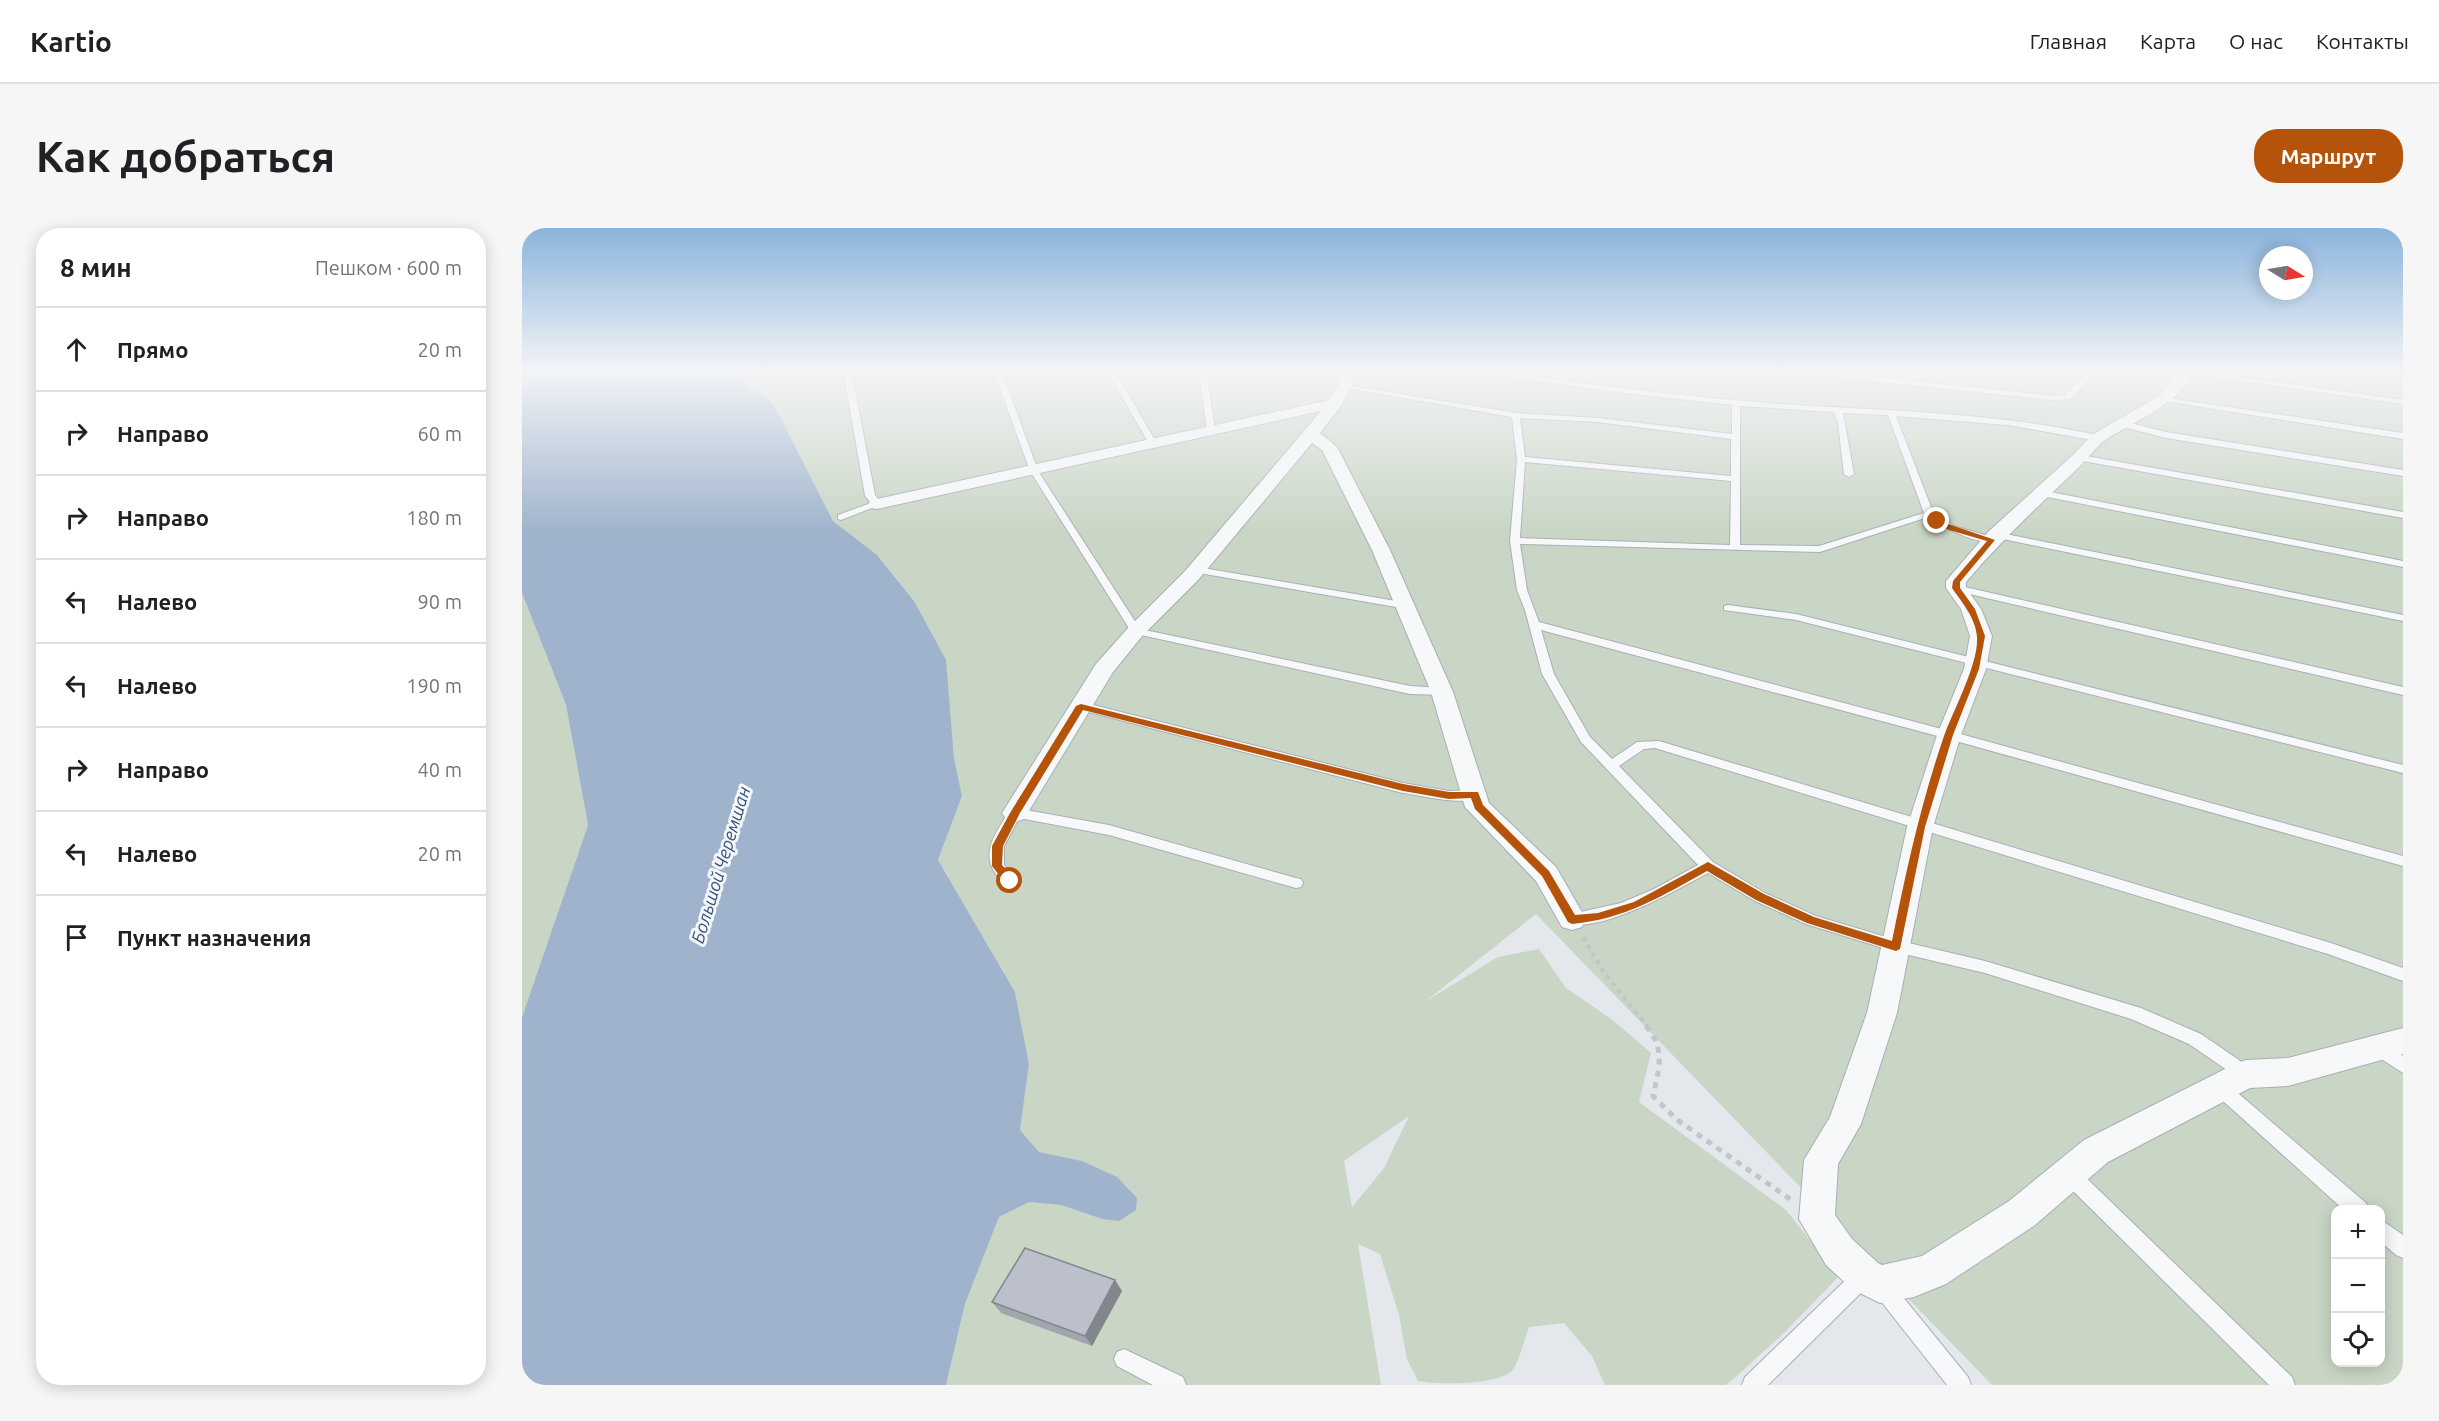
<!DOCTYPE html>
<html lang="ru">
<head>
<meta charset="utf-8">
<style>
	body { margin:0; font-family:Ubuntu,sans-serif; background:#f6f6f6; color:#202124 }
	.controls { position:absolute; right:18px; bottom:18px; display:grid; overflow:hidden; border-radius:12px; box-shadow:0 3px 15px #0003 }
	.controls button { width:54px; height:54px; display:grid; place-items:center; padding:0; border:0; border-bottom:2px solid #e0e0e0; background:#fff; color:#202124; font:30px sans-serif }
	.compass { position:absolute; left:1737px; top:18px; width:54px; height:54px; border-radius:50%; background:#fff; box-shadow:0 3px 15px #0003; rotate:101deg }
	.stop { position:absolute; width:18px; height:18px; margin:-14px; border:4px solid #b45309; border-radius:50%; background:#fff }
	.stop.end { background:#b45309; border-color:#fff; box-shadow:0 2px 6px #0008 }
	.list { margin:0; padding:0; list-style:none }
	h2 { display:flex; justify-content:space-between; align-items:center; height:78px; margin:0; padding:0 24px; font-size:26px }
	h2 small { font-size:20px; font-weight:400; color:#757577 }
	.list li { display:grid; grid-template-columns:39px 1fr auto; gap:18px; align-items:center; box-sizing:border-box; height:84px; padding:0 24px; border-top:2px solid #e0e0e0 }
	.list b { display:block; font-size:22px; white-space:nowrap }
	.list em { font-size:20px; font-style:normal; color:#757577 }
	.icon { flex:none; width:33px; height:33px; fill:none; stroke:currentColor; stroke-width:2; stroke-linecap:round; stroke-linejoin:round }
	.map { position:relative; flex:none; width:1881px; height:1157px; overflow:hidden; border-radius:24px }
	header { display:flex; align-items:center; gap:36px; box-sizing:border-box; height:84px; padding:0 30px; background:#fff; border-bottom:2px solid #e0e0e0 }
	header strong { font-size:28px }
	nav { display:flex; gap:33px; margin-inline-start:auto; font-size:21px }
	.intro { display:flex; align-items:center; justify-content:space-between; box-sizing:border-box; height:144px; padding:0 36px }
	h1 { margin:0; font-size:42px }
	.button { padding:15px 27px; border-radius:24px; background:#b45309; color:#fff; font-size:21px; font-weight:700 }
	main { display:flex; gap:36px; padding:0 36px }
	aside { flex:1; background:#fff; border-radius:24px; box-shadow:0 3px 15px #0003 }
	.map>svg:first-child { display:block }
</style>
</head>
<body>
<header>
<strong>Kartio</strong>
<nav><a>Главная</a><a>Карта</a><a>О нас</a><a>Контакты</a></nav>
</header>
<div class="intro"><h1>Как добраться</h1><a class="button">Маршрут</a></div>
<main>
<aside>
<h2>8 мин<small>Пешком · 600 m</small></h2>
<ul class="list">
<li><svg class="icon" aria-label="ahead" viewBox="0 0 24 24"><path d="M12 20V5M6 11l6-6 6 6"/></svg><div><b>Прямо</b></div><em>20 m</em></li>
<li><svg class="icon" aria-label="right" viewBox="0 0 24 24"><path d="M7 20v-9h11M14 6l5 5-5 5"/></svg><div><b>Направо</b></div><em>60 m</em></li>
<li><svg class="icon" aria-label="right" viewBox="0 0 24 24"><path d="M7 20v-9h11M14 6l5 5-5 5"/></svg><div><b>Направо</b></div><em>180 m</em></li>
<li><svg class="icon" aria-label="left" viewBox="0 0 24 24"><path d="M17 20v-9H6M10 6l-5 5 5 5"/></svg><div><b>Налево</b></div><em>90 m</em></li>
<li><svg class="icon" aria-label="left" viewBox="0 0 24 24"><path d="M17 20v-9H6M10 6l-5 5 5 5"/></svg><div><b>Налево</b></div><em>190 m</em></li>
<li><svg class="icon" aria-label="right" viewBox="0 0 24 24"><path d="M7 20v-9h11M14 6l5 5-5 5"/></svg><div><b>Направо</b></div><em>40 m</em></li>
<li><svg class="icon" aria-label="left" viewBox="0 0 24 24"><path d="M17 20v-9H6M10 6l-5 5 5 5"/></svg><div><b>Налево</b></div><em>20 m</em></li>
<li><svg class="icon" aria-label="arrive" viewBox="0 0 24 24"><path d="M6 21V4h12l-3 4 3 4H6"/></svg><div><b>Пункт назначения</b></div></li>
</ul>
</aside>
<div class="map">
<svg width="1881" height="1157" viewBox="0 0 1881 1157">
	<rect width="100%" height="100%" fill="#e4e7ec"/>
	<!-- green -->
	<path fill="#c9d6c5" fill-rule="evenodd" d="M212 141H1881V1157H1470L1014 686 904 773 976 729 1017 721 1044 760 1092 793 1129 825 1117 874 1264 982 1317 1048 1264 1103 1208 1154 1204 1157H1083L1070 1128 1042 1095 1007 1099C1002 1113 998 1131 990 1143 975 1157 917 1157 896 1153L885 1131 877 1087 858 1026 836 1016 859 1157H424L443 1076 477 989 507 974 539 977 580 991 560 933 517 924 498 902 507 836 493 764 416 632 440 568 392 373 355 327 311 293 251 175 224 157ZM887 888 862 940 830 979 822 933ZM1814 982H1858V1134H1814Z
		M0 365 44 477 66 597 0 789Z"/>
	<!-- water -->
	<path fill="#9fb4cc" d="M0 141H212L224 157 251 175 311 293 355 327 392 373 424 432 432 531 440 568 416 632 493 764 507 836 498 902 517 924 560 933 595 949 615 970 614 982 597 993 580 991 539 977 507 974 477 989 443 1076 424 1157H0V789L66 597 44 477 0 365Z"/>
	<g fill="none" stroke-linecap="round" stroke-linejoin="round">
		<!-- service casing -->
		<g stroke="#a9aeb7" stroke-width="2">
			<path id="service" d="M321 141H329L353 267 360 276 319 292 316 291V287L349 275 343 268Z
				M471 141H479L516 243 618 401 888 458 920 460 926 464 924 467 888 466 610 405 508 243Z
				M584 141H592L634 214 633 216 626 214Z
				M676 141H684L693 201 689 204 685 201Z
				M935 141H956C1057 155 1158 169 1259 176 1365 183 1474 184 1579 208L1580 210 1576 213 1486 197 1374 188 1411 284 1432 298 1473 310V314C1453 316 1422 300 1406 289L1298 324 998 316 1005 362 1017 394 1431 504 1881 628V638L1423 510 1019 402 1032 446 1068 509 1090 531 1115 514 1137 513 1809 715 1881 740V753L1806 726 1133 520 1122 521 1097 538 1191 634 1243 665 1294 688 1374 712 1463 733 1619 780 1679 806 1730 841 1733 846 1730 851 1724 854 1718 851 1667 816 1609 791 1463 745 1374 724 1284 696 1233 673 1186 645C1157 661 1078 706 1045 695L1042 691 1045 687 1099 675 1132 661 1176 637 1059 514 1020 446 1003 382 995 362 988 313 995 231 990 189 819 159 823 157 994 185 1076 190 1210 206V177L1077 162ZM1218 178 1312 184 1316 195 1322 246 1327 249 1332 246 1321 185 1366 187 1402 285 1297 318 1218 317ZM998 190 1076 194 1209 211V248L1003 229ZM1003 234 1209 253 1208 317 998 310Z
				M1248 141H1278L1532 168 1543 167 1569 141H1578L1548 171 1532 172 1252 143Z
				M1661 141 1881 172V176L1664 145 1660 143Z
				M1865 141H1881V145L1866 143Z
				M1639 169 1881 205V211L1642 173 1638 171Z
				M1600 193 1644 204 1881 242V248L1644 210 1597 198V194Z
				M1558 227 1881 284V290L1555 232V228Z
				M1518 262 1881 333V339L1515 267 1513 265Z
				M1474 304 1881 387V393L1471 309V305Z
				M675 339 880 374 885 377 880 380 671 344V340Z
				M1434 357 1881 459V467L1430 362 1429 360Z
				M1206 377 1274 386 1881 537V545L1274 392 1202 382V378Z
				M559 474 881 555 927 563 952 562 959 567C947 580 898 567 881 565L555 481 553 478Z
				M493 580 587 597 774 650 779 651 781 655 779 659 774 660 587 607 497 590 482 618V637L495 653 493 657C485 659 482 656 477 650 456 626 474 605 488 582Z
				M1856 813 1881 828V845L1850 825 1848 820 1850 815Z
				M1697 851 1703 854 1844 975 1846 982H1822L1691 864 1688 859 1691 854Z
				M1547 937 1554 940 1770 1149 1773 1157H1747L1540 952 1538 946 1540 940Z
				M1858 991 1881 1007V1030L1874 1027 1858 1013Z
				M1341 1039 1348 1042 1351 1049 1348 1056 1246 1157H1220L1223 1149 1334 1042Z
				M1361 1050 1368 1053 1446 1149 1449 1157H1425L1354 1067 1351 1060 1354 1053Z
				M602 1121 661 1149 664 1157H631L595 1138 592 1131 595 1124Z"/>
		</g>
		<!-- minor casing -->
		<g stroke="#a9aeb7" stroke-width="2">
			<path id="minor" d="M819 141H833C831 167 813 185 798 205L815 219 868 322 931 464 967 575 1034 639 1064 691 1060 699 1050 702 1040 699 1014 653 943 579 909 464 850 322 800 222 790 215 677 351 621 407 591 444 502 591 493 594 484 591 480 585 574 436 607 399 663 343 799 183 355 281 349 280 346 276 349 272 355 271 807 172 818 154Z
				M1657 141H1671C1665 173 1608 195 1583 212 1572 221 1562 235 1551 245 1513 281 1478 314 1444 354V360L1459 381 1470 408 1464 441 1439 507 1411 599 1375 785 1339 896 1316 936 1313 987 1330 1011 1356 1035 1360 1037 1400 1028 1487 973 1562 912 1713 836 1724 832 1766 830 1881 800V826L1766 858 1728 860 1586 934 1513 997 1424 1056 1392 1069 1358 1075 1330 1061 1304 1037 1277 991 1282 932 1308 889 1345 785 1385 599 1415 507 1442 441 1448 408 1439 381 1424 360V353L1467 303 1552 226 1570 207 1637 168Z"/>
		</g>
		<!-- path-far1 -->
		<path stroke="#c2c5cb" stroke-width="4" stroke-dasharray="4.5 4.5" stroke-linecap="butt" d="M1061 709 1083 746 1126 799"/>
		<!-- path -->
		<path stroke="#c2c5cb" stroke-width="5" stroke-dasharray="6 6" stroke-linecap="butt" d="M1124 798C1144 822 1137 840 1131 868L1154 891 1268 971"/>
		<!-- service -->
		<use href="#service" fill="#f7f8fa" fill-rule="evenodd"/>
		<!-- minor -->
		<use href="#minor" fill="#f7f8fa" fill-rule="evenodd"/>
	</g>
	<!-- wall -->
	<path fill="#a1a5ae" d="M593 1052 600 1063 570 1118 479 1085 470 1074Z"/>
	<!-- shaded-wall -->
	<path fill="#83868d" d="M593 1052 600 1063 570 1118 563 1108Z"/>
	<!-- building -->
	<path fill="#bbc0ca" stroke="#83868d" stroke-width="1.5" d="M503 1020 593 1052 563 1108 470 1074Z"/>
	<!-- sky -->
	<linearGradient id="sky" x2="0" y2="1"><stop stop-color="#8bb4dd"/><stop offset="0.47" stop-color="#f3f4f6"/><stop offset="1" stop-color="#f3f4f6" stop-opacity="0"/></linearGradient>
	<rect width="1881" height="303" fill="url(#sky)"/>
	<!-- route -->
	<path fill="#b45309" d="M1412 291 1473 312 1438 354V360L1453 381 1463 408 1457 441 1431 507 1403 599 1378 721 1374 723 1285 695 1234 672 1185 643C1140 668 1103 691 1050 696L1046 694 1020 648 953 581 949 570 927 571 881 563 561 482 498 585 481 618 480 637 492 650V656H484L470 638V618L488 585 554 478 559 476 881 556 927 564H956L961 577 1027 643 1053 687 1076 685 1112 674 1186 634 1242 666 1292 689 1370 713C1384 643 1399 575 1422 508 1431 483 1457 435 1455 409 1454 391 1440 374 1430 360L1431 353 1465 313 1427 302 1412 294Z"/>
	<g text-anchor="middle" stroke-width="6" stroke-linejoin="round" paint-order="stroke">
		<!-- water labels -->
		<g font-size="18" font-style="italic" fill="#34527a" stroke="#f4f6f9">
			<text transform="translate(199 637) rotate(-73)" y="6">Большой Черемшан</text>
		</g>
	</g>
</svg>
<div class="controls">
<button>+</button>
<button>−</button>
<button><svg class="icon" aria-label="locate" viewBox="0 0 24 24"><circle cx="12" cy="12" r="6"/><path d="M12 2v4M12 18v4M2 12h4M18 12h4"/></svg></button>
</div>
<svg class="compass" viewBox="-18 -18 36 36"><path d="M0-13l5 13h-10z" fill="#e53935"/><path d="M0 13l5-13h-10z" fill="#757577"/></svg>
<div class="stop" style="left:488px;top:653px"></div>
<div class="stop end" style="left:1415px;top:293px"></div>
</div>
</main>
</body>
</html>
